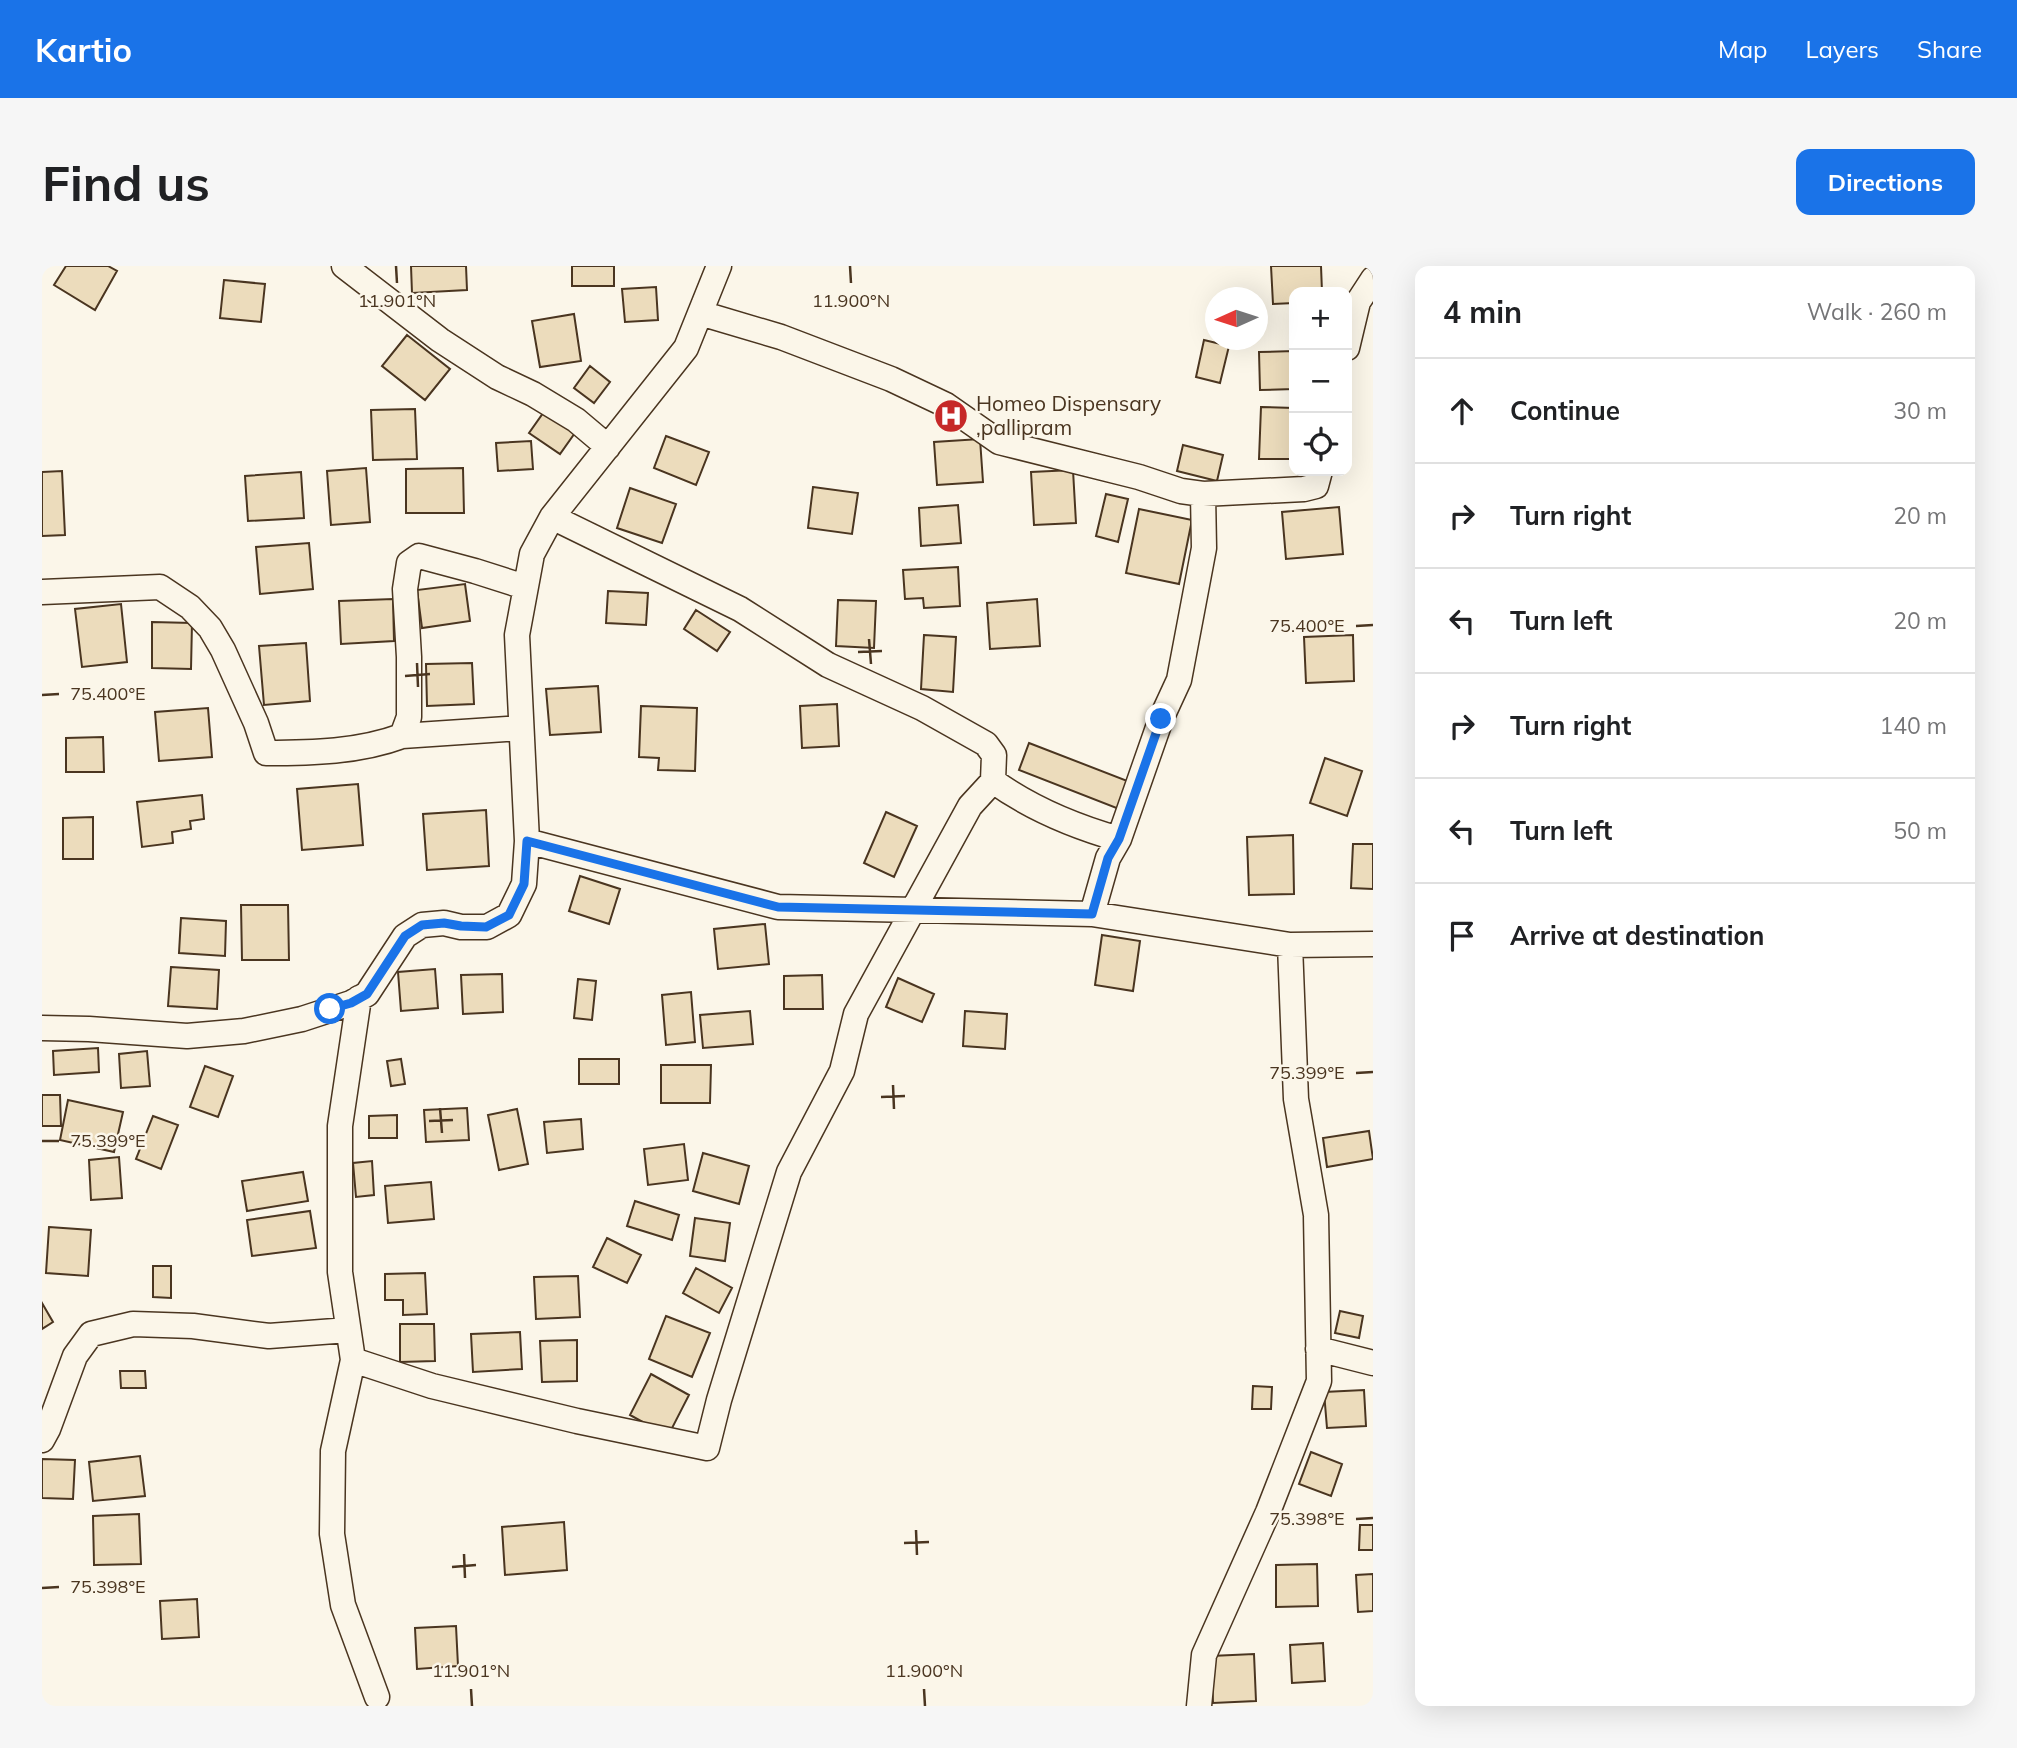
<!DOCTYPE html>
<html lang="en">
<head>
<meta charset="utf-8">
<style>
	body { margin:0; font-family:Mulish,sans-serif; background:#f6f6f6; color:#202124 }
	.controls { position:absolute; right:21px; top:21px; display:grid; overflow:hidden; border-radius:14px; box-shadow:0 7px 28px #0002 }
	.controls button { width:63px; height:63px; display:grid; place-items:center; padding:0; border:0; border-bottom:2px solid #e0e0e0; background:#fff; color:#202124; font:35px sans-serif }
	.compass { position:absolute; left:1163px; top:21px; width:63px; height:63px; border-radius:50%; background:#fff; box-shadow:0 7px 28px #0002; rotate:267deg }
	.stop { position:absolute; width:21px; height:21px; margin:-16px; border:5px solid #1a73e8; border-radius:50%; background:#fff }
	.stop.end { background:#1a73e8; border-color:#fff; box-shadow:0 2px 7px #0008 }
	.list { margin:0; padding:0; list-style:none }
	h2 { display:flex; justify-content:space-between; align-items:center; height:91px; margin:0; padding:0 28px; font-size:30px }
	h2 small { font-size:23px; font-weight:400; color:#757577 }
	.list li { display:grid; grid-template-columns:46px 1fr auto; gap:21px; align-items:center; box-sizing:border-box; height:105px; padding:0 28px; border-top:2px solid #e0e0e0 }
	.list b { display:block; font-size:26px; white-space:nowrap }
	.list em { font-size:23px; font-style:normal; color:#757577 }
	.icon { flex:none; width:38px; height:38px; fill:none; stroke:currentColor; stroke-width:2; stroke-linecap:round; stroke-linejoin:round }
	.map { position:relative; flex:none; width:1331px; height:1440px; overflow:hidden; border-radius:14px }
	header { display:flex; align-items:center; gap:42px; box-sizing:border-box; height:98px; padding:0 35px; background:#1a73e8; color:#fff }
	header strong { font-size:33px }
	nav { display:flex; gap:38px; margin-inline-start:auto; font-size:24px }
	.intro { display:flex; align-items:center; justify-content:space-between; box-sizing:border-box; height:168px; padding:0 42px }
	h1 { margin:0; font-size:49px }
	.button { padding:18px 32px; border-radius:14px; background:#1a73e8; color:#fff; font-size:24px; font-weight:700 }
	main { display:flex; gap:42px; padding:0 42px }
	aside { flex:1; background:#fff; border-radius:14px; box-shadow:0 7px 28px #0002 }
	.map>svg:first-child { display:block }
</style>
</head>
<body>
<header>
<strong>Kartio</strong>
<nav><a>Map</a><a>Layers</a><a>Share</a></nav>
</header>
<div class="intro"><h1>Find us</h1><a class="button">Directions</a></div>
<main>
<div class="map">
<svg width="1331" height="1440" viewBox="0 0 1331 1440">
	<rect width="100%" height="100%" fill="#fbf6e9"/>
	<!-- building -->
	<path fill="#ecdcbc" stroke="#4a3520" stroke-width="2" d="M24 0H66L75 5 53 44 12 19Z
		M369 0H424L425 24 370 27Z
		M530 0H572V20H530Z
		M1229 0H1279L1280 26H1252V37L1231 38Z
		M182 14 223 18 219 56 178 52Z
		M614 21 616 54 583 56 580 23Z
		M532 48 539 95 498 101 490 55Z
		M365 69 408 103 383 134 340 100Z
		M1162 74 1187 80 1178 117 1154 111Z
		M1252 85V123L1218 124 1217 86Z
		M548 100 568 116 552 137 532 122Z
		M1219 141 1252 142V193H1217Z
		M373 143 375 193 331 194 329 144Z
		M504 143 535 164 518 188 487 167Z
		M624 170 667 186 654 219 612 202Z
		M938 173 941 216 895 219 892 176Z
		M489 175 491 203 456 205 454 177Z
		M1141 179 1181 189 1175 215 1135 205Z
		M324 202 328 256 289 259 285 205Z
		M421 202 422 247H364V203Z
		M1031 204 1034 257 992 259 989 206Z
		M20 205 23 269 0 270V206Z
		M259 206 262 252 206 255 203 210Z
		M771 221 816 227 810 268 766 262Z
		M588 222 634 238 620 277 575 262Z
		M1064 228 1086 233 1076 276 1054 270Z
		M916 239 919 277 879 280 877 242Z
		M1297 241 1301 288 1244 293 1240 246Z
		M1097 243 1150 254 1137 318 1084 307Z
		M267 277 271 323 218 328 214 281Z
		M916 301 918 340 882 342 881 332 863 333 861 304Z
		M423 318 428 355 380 362 375 324Z
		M566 325 606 327 604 359 564 357Z
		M351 333 352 375 299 378 297 335Z
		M995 333 998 380 948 383 945 337Z
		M796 334 834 335 832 382 794 380Z
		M79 338 85 396 40 401 33 343Z
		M654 344 688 366 675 385 642 363Z
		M110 356 150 357 149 403 110 402Z
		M882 369 914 371 911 426 879 423Z
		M1311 369 1312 415 1264 417 1262 371Z
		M264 377 268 435 222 439 217 380Z
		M430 397 432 438 385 440 384 398Z
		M556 420 559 466 508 469 504 423Z
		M795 438 797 480 760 482 758 440Z
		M599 440 655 442 653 505 616 504 617 492 597 491Z
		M166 442 170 491 117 495 113 446Z
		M61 471 62 506H24V472Z
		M987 477 1088 516 1077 543 977 504Z
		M1283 492 1320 505 1305 550 1268 537Z
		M316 518 321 579 260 584 255 523Z
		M160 529 162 553 148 555 149 563 130 566 131 577 100 581 95 536Z
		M444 544 447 600 385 604 381 548Z
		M844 546 875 560 852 611 822 597Z
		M51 551V593H21V552Z
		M1251 569 1252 628 1207 629 1205 571Z
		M1311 578H1331V623L1309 622Z
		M538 610 578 623 567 658 527 645Z
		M199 639H246L247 694H200Z
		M139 652 184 655 183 690 137 687Z
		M723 658 727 698 676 703 672 663Z
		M1060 669 1098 675 1091 725 1053 719Z
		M129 701 177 704 175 743 126 740Z
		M393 703 396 742 359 745 356 706Z
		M460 708 461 746 421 748 419 709Z
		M780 709 781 743H742V710Z
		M856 712 892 728 880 756 844 741Z
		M536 713 554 715 550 754 532 752Z
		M649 726 653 776 624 779 620 729Z
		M708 745 711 778 661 782 658 749Z
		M923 745 965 748 963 783 921 780Z
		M56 782 57 806 12 809 11 785Z
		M105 785 108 820 79 822 77 788Z
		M359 793 363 818 349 820 345 795Z
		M537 793H577V818H537Z
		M619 799H669L668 837H619Z
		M163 800 191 810 176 851 148 841Z
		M0 829H18L19 860H0Z
		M26 834 81 846 72 886 18 874Z
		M425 842 427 874 384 876 382 844Z
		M475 843 486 898 457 904 446 849Z
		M355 849V872H327V850Z
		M111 850 136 859 119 903 94 893Z
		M539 853 541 883 505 887 502 856Z
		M1327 865 1331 893 1285 901 1281 872Z
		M642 878 646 914 606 919 602 883Z
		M661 887 707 900 697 938 651 925Z
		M77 891 80 932 49 934 47 894Z
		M330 895 332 929 314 931 311 897Z
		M261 906 266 935 205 945 200 915Z
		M389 916 392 953 346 957 343 920Z
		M593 935 637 949 630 974 585 960Z
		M268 945 274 982 210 990 205 954Z
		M653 952 688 957 683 995 648 990Z
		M7 961 49 964 46 1010 4 1007Z
		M565 972 599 989 585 1017 551 1001Z
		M111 1000H129V1032L111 1031Z
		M654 1002 690 1022 677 1047 641 1027Z
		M383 1007 385 1048 361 1049V1034H343V1008Z
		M536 1010 538 1051 494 1053 492 1011Z
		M0 1037 11 1056 0 1063Z
		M1298 1045 1321 1050 1317 1072 1293 1067Z
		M624 1050 668 1067 650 1111 607 1093Z
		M358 1058H392L393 1095 358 1096Z
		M478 1066 480 1103 431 1106 429 1068Z
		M535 1074V1115L500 1116 498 1075Z
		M78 1105H103L104 1122H79Z
		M609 1108 647 1129 626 1170 588 1149Z
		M1211 1120 1230 1121 1229 1143H1210Z
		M1322 1124 1324 1160 1285 1162 1282 1126Z
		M1269 1186 1300 1198 1289 1230 1257 1218Z
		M98 1190 103 1230 51 1235 47 1196Z
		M0 1193 33 1194 31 1233 0 1232Z
		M97 1248 99 1298 52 1299 51 1250Z
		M522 1256 525 1304 463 1309 460 1261Z
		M1318 1259H1331V1284H1317Z
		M1275 1298 1276 1340 1234 1341V1299Z
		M1331 1308V1345L1316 1346 1314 1309Z
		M155 1333 157 1371 120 1373 118 1335Z
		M414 1360 416 1400 375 1403 373 1362Z
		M1281 1377 1283 1415 1250 1417 1248 1379Z
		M1212 1388 1214 1435 1171 1437 1169 1390Z"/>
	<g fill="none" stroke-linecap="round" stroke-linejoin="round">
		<!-- street casing -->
		<g stroke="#4a3520" stroke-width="27">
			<path id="street" d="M302 0 398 74 455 111 491 128 534 154 566 181
				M677 0 644 82 510 251 490 288 475 369 485 575 736 641 1050 648 1248 679 1331 678
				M658 47 739 71 849 113 904 139 957 176 1097 211 1139 225 1161 228 1262 223 1274 220 1278 205
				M1305 82 1316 36 1331 13
				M0 326 118 321 148 341 168 362 181 384 214 457 224 487C270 487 317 486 360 470L367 451V391L363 323 367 297 377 290 433 305 483 321
				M360 470 479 462
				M951 515C990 543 1031 560 1077 573
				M1050 648 1066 592 1077 573 1119 453 1137 414 1162 282 1161 228
				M317 732 298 860V1006L311 1094 390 1120 535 1155 665 1182 677 1134 747 906 800 805 814 748 928 540 951 515 952 489 944 478 880 442 786 399 698 343 510 251
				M0 762 47 763 145 770 202 765 260 753 309 737 325 728 363 670 380 659 402 657 419 661H445L467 649 482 618 485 575
				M1276 1083 1331 1097
				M311 1094 291 1185 290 1268 301 1339 335 1431
				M0 1174 6 1163 33 1090 49 1068 91 1058 151 1060 227 1070 306 1064
				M1157 1440 1162 1389 1226 1246 1277 1115 1274 949 1254 833 1248 679"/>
		</g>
		<!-- street -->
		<use href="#street" stroke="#fbf6e9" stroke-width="24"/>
	</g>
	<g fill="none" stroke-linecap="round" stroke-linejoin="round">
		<!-- route -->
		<path stroke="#1a73e8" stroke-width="9" d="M288 743 309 737 325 728 363 670 380 659 402 657 419 660 444 661 467 649 482 618 485 575 736 641 1050 648 1066 592 1077 573 1119 453"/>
	</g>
	<!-- ticks -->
	<path fill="none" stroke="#4a3520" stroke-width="2.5" d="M354 0 355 17M808 0 809 17M1314 360 1331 359M827 373 829 398M816 386 840 385M375 397 376 421M363 410 388 408M0 429 17 428M1314 807 1331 806M851 819 852 843M839 831 863 830M398 842 400 867M387 855 411 854M0 875H17M1314 1253 1331 1252M874 1264 875 1289M862 1277 887 1276M422 1288 423 1312M410 1301 434 1299M0 1322 17 1321M429 1423 430 1440M882 1423 883 1440"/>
	<!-- icons -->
	<defs>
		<g id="hospital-disc" transform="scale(1.75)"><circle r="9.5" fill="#c62828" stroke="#fbf6e9"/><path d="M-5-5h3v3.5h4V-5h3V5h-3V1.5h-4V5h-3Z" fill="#fff"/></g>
	</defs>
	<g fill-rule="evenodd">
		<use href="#hospital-disc" x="909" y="150"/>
	</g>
	<g text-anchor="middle" stroke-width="5" stroke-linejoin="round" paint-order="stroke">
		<!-- poi labels -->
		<g font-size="21" fill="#4a3520" stroke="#fbf6e9" text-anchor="start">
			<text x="934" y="145">Homeo Dispensary<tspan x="934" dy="24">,pallipram</tspan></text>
		</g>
	</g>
	<g font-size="18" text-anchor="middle" fill="#4a3520" stroke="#fbf6e9" stroke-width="5" stroke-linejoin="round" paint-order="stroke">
		<text x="355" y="41">11.901°N</text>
		<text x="809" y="41">11.900°N</text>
		<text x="1265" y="366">75.400°E</text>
		<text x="66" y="434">75.400°E</text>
		<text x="1265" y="813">75.399°E</text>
		<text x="66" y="881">75.399°E</text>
		<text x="1265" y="1259">75.398°E</text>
		<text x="66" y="1327">75.398°E</text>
		<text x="429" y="1411">11.901°N</text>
		<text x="882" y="1411">11.900°N</text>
	</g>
</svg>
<div class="controls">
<button>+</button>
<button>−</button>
<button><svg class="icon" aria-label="locate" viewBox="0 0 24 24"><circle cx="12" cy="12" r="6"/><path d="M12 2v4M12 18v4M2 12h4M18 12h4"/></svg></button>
</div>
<svg class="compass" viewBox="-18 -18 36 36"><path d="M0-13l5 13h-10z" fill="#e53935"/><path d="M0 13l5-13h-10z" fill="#757577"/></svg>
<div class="stop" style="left:288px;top:743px"></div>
<div class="stop end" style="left:1119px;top:453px"></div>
</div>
<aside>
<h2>4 min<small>Walk · 260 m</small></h2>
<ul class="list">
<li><svg class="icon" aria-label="ahead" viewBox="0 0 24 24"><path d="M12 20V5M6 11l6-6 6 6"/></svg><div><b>Continue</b></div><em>30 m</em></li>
<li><svg class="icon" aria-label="right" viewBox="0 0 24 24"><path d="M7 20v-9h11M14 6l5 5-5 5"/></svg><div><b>Turn right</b></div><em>20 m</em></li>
<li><svg class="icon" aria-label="left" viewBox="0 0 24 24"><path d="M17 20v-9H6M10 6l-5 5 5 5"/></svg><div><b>Turn left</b></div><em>20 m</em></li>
<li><svg class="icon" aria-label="right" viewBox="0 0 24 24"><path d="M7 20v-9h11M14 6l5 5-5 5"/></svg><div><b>Turn right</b></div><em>140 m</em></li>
<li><svg class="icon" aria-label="left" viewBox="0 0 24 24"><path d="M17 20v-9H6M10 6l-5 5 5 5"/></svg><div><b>Turn left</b></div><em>50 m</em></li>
<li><svg class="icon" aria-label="arrive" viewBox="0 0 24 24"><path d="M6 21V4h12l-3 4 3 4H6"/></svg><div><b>Arrive at destination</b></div></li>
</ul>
</aside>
</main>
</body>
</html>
